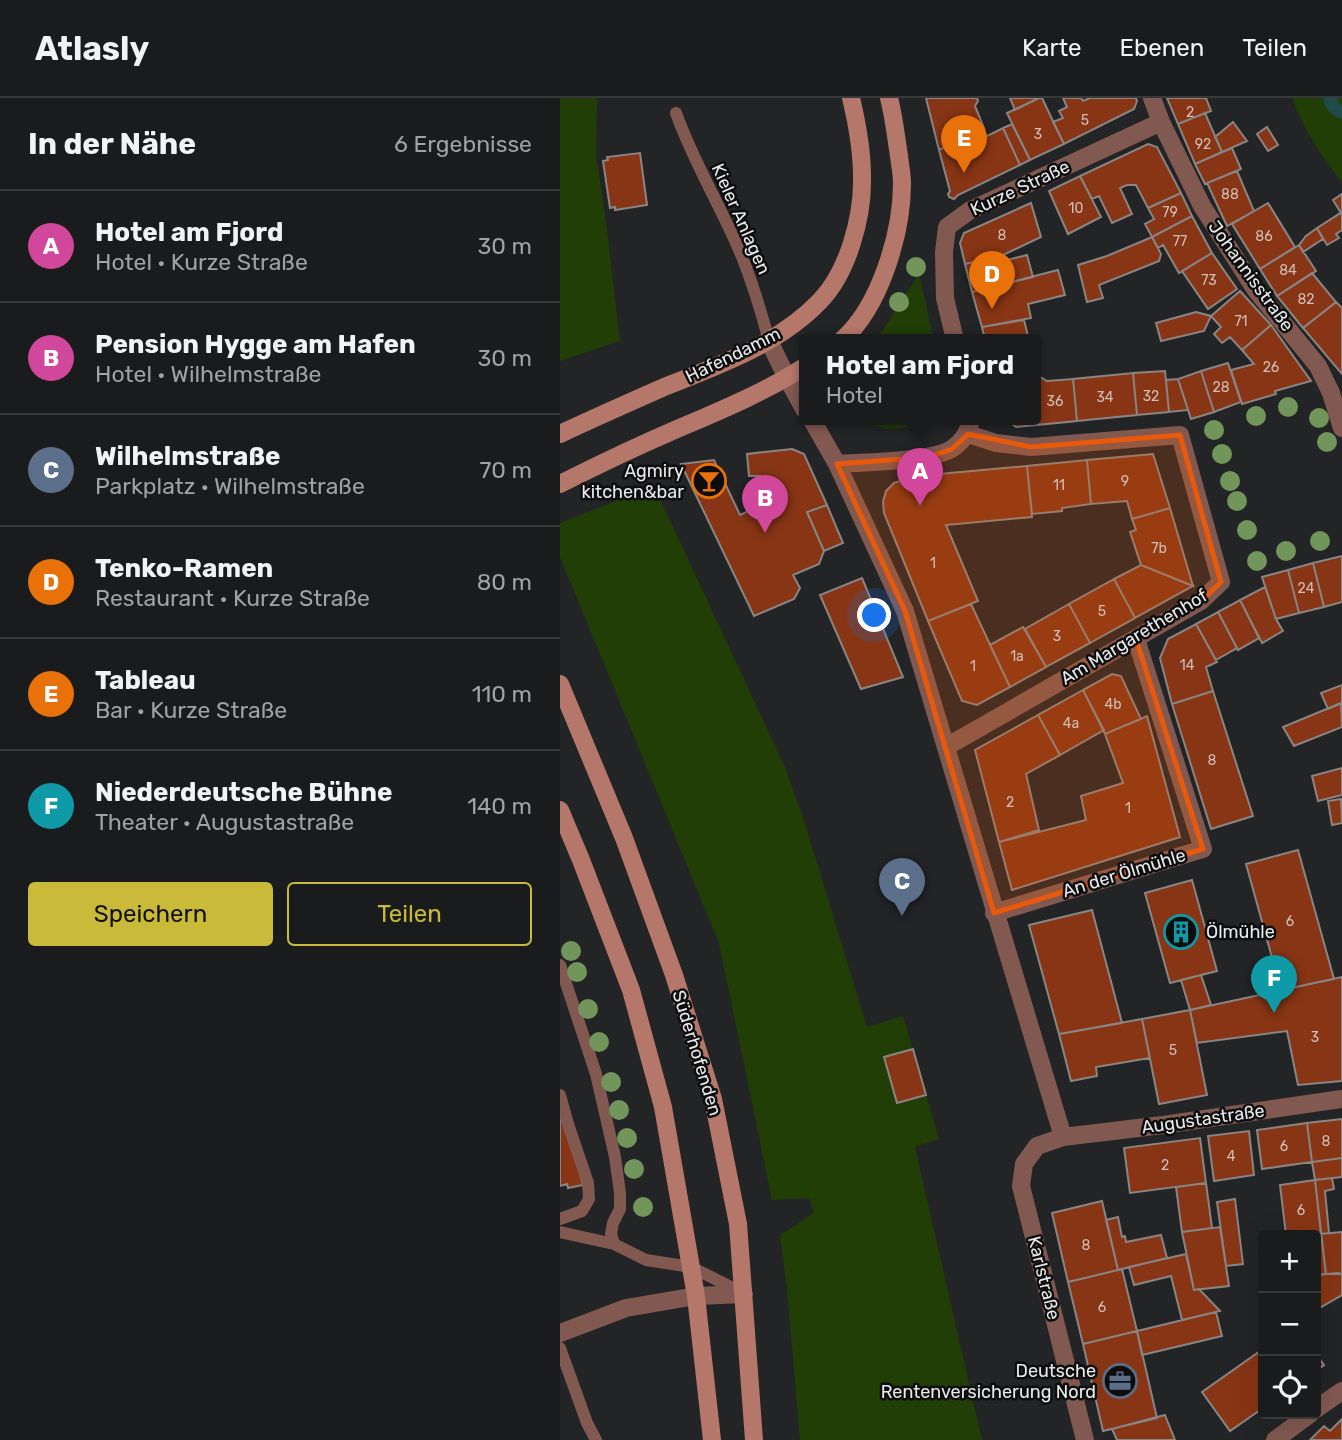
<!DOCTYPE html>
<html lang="de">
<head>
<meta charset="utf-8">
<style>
	body { margin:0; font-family:Rubik,sans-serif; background:#232425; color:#f1f3f6 }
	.controls { position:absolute; right:21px; bottom:21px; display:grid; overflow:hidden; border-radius:7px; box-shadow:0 7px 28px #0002 }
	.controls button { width:63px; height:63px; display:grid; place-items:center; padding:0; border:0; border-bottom:2px solid #38393b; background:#1a1b1c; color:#f1f3f6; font:35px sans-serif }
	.you { position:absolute; left:315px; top:518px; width:24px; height:24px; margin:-18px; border:5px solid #fff; border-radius:50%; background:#1a73e8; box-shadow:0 0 0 10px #1a73e833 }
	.badge { display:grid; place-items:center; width:46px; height:46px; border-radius:50%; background:#c9ba3a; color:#fff; font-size:23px; font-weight:700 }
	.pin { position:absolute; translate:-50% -58px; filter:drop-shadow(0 2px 4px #0008) }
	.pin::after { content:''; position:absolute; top:37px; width:24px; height:21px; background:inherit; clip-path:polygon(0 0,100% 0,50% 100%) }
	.popup { position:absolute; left:239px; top:236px; width:242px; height:91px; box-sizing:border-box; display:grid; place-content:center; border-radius:7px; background:#1a1b1c; filter:drop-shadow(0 2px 5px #0005); font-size:23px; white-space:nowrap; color:#9fa1a3 }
	.popup b { font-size:26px; color:#f1f3f6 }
	.popup::after { content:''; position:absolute; left:50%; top:100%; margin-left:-14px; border:14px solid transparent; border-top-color:#1a1b1c }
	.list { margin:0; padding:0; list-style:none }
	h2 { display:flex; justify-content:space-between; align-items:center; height:91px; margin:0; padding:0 28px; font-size:30px }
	h2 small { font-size:23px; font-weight:400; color:#9fa1a3 }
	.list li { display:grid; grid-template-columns:46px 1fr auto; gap:21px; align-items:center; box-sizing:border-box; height:112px; padding:0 28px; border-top:2px solid #38393b }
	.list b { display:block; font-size:26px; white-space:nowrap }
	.list p { margin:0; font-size:23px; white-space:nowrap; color:#9fa1a3 }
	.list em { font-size:23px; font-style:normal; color:#9fa1a3 }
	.actions { display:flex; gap:14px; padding:21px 28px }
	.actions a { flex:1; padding:16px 0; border:2px solid #c9ba3a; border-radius:7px; text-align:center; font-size:24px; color:#c9ba3a }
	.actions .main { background:#c9ba3a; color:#111 }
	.icon { flex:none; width:38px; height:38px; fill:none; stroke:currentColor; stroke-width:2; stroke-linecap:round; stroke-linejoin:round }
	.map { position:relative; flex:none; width:782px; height:1342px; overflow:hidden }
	header { display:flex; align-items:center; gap:42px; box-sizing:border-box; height:98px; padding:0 35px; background:#1a1b1c; border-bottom:2px solid #38393b }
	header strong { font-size:33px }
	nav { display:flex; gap:38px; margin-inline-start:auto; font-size:24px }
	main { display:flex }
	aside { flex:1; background:#1a1b1c }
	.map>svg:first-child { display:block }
</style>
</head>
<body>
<header>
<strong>Atlasly</strong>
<nav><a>Karte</a><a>Ebenen</a><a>Teilen</a></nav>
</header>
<main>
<aside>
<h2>In der Nähe<small>6 Ergebnisse</small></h2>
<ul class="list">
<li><span class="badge" style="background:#d1479c">A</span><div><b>Hotel am Fjord</b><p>Hotel · Kurze Straße</p></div><em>30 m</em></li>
<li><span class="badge" style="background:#d1479c">B</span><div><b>Pension Hygge am Hafen</b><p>Hotel · Wilhelmstraße</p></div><em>30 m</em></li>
<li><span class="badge" style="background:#5c6f8a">C</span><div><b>Wilhelmstraße</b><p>Parkplatz · Wilhelmstraße</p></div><em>70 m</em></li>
<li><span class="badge" style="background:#e8710a">D</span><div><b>Tenko-Ramen</b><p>Restaurant · Kurze Straße</p></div><em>80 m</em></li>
<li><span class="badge" style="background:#e8710a">E</span><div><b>Tableau</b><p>Bar · Kurze Straße</p></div><em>110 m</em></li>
<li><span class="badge" style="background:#0f9aa8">F</span><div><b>Niederdeutsche Bühne</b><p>Theater · Augustastraße</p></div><em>140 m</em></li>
</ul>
<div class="actions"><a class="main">Speichern</a><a>Teilen</a></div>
</aside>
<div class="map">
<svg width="782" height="1342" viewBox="0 0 782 1342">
	<rect width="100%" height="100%" fill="#232426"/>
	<!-- green -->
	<path fill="#213e07" d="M0 0H37L36 55 46 124 60 243 0 263Z
		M732 0H782V84C762 60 743 30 732 0Z
		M359 176 374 242H317V241Z
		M291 322H387L388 326 328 331Z
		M94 388 225 669 243 719 307 929 343 918 379 1041 355 1049 422 1342H240L227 1191 220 1137 254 1115 249 1100 212 1102 159 845 0 459V425Z"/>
	<!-- water -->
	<path fill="#1f4b4b" d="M763 0H779L778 4 782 8V21C772 18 764 11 763 0Z"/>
	<!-- building -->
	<path fill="#873514" stroke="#898584" stroke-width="2" d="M366 0H417L418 3 415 8 424 30 379 52Z
		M450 0H479L455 12Z
		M479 0H482L504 46 470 62 447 15Z
		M503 0H521L523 3 530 0H576L577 3 574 11 504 46 493 24 503 20 499 13 507 9Z
		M607 0H646L651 13 618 26Z
		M645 15 662 54 635 66 618 26Z
		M673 24 687 43 662 54 655 39Z
		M452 26 470 62 460 67 443 30Z
		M707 29 718 47 708 53 697 36Z
		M443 30 460 67 398 97 394 101 389 99 388 96 390 93 379 52 411 36 415 44Z
		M588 46 597 49 621 95 588 110 576 87H567L560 90 572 116 552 125 539 98 532 101 520 78Z
		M672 50 681 71 645 86 635 66Z
		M80 55 87 107 55 112V109L50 110 43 63 48 62 47 59Z
		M677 73 694 113 667 128 647 85Z
		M520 78 541 119 508 136 489 93Z
		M621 95 632 118 592 139 585 126 594 121 588 110Z
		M782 96V114L781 115 773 102Z
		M471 105 481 139 441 158 405 166 400 145 404 135Z
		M708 105 735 149 700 171 672 126Z
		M782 114V132L776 136 779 140 767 147 757 130Z
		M632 118 652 155 619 175 603 147 598 150 592 139Z
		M757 130 763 141 743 154 739 147 746 138Z
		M592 139 601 156 599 163 539 187 543 200 527 204 518 167 547 158Z
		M739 147 756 173 717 198 700 171Z
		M652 155 677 191 648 211 622 173Z
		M467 157 473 179 412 194 405 166 441 158 443 163Z
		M498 172 505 197 468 206 471 220 422 229 412 194Z
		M752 175 776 204 743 230 717 198Z
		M680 193 711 227 682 252 670 239 662 245 654 236 661 229 651 218Z
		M776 204 782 210V276L743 230Z
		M636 214 651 218 644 233 601 243 596 225Z
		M464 222 469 242H425L422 229Z
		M711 227 751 283 715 293 716 296 682 306 671 272 694 266 682 252Z
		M668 265 681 304 654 314 641 273Z
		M605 273 609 314 577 317 573 275Z
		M641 273 654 314 631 321 618 281Z
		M573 275 577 317 517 323 513 281Z
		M477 277 487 283 513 281 517 323 456 329 447 322H476V278Z
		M618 281 628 312 609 314 606 282Z
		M232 351 244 356 267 407 247 414 264 453 259 466 233 477 240 490 234 501 194 518 121 366 154 362 180 417 211 403 200 378H189L187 356Z
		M593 356 610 410 572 421 567 403 531 406 527 362Z
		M527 362 531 406 502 410V413L472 416 467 368Z
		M467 368 472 419 386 427 418 503 368 523 324 415 323 404 326 393 334 385 357 378Z
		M267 407 283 445 264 453 247 414Z
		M610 410 633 488 581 467 570 434 576 432 572 421Z
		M782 458V504L764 509 753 465Z
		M753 465 764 509 739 515 728 472Z
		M581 467 633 488 575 520 554 481Z
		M728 472 739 515 716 521 702 479Z
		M302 480 343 579 301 591 260 497Z
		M554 481 575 520 530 545 509 506Z
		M705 489 716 521 723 533 702 545 680 502Z
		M680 502 699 540 678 552 658 514Z
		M411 506 450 589 417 607 402 603 368 523Z
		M509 506 530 545 486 569 465 531Z
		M658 514 677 550 656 562 636 526Z
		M636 526 657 564 646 569 653 593 612 606 600 560 608 541Z
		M463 529 486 569 450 589 430 547Z
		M552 576 561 578 581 621 545 636 523 592Z
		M782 587V605L768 611 761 595Z
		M523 592 544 632 500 657 478 617Z
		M653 593 693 718 651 731 612 606Z
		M781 605 782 629 734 648 723 629Z
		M478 617 500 657 466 676 479 732 439 744 415 652Z
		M587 618 620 739 452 792 439 744 526 722 521 698 563 685 545 636Z
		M782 670V697L758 703 752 678Z
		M781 701 782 725 772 727 768 703Z
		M738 752 774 881 721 892 686 766Z
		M632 782 657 873 610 885 585 795Z
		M532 812 562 925 499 936 469 827Z
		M641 877 651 907 630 912 621 882Z
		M782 879V983L738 987 727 933 637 945 630 912Z
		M630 912 647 997 599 1006 582 921Z
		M582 921 590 960 536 969 537 978 511 983 499 936Z
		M353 951 366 997 337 1005 324 959Z
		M0 1005 23 1087 8 1090 7 1086 0 1088Z
		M782 1021V1060L752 1064 747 1025Z
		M747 1025 752 1064 702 1071 697 1032Z
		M689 1033 694 1077 654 1083 648 1038Z
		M640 1040 646 1085 570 1095 564 1050Z
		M782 1060V1079L755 1082 752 1064Z
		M772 1080 774 1091 765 1093 769 1135 761 1136 755 1082Z
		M755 1082 766 1176 756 1177V1137H726L720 1087Z
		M646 1085 652 1130 622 1134 616 1089Z
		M675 1101 683 1166 666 1168 657 1104Z
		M542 1103 558 1172 508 1184 492 1115Z
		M558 1119 562 1139 565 1138 566 1144 601 1137 607 1160 558 1172 546 1122Z
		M660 1129 669 1188 634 1192 622 1134Z
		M782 1134V1176H766L761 1136Z
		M626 1156 634 1192 639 1191 660 1213 622 1222 611 1178 574 1187 569 1169Z
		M562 1171 577 1233 523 1246 508 1184Z
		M778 1175 782 1176V1197L756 1212V1177Z
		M656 1214 662 1238 582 1257 577 1233Z
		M577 1233 597 1320 543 1333 523 1246Z
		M703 1251V1310L670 1333 642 1294Z
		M756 1256 764 1267 756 1273Z
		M605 1317 615 1342H557L552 1331Z
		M782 1321V1342H750L764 1328 770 1333Z"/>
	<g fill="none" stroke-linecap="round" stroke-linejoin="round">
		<!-- lane -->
		<path stroke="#815951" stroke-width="12" d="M116 15C133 63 160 107 180 154 192 183 201 213 209 243
			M0 867 36 976 55 1059 60 1095V1111L53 1125 51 1136 54 1146
			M0 997 8 1026 28 1085 29 1101 22 1113 0 1121
			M0 1134 54 1146 86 1162 131 1169 181 1194
			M0 1250 27 1325 36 1342"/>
		<!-- street -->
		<path stroke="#815951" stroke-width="18" d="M592 0 601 24 642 108 695 191 758 268 771 295 782 330
			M395 242 385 200 384 154 387 129 409 113 601 24
			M209 243 227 280 244 311
			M252 322 277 366 345 513 503 1039
			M277 366C304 364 373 364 393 350 404 342 408 334 411 322
			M386 649 641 503 661 484 620 337 471 349 436 345 408 336
			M434 815 643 751 576 541
			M0 1235 66 1210 136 1198 184 1196
			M756 1311 782 1293
			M525 1342 461 1088 464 1066 477 1048 503 1039 603 1027 782 1001
			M715 1342 750 1316"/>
		<!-- secondary -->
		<path stroke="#b57769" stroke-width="18" d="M282 242C320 209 342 135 342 85 342 76 340 67 339 58 336 39 334 19 329 0
			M0 336C34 320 68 305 102 290 157 268 218 247 260 203 288 174 303 119 302 79 302 53 297 25 291 0
			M0 386C36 368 71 351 108 335 154 315 202 296 244 269
			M0 586 64 740 114 877 153 1001 178 1126 194 1342
			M0 712 21 762 71 892 103 1009 136 1198 152 1342"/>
	</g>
	<!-- trees -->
	<g fill="#71955b">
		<circle cx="356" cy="169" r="10"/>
		<circle cx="339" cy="204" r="10"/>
		<circle cx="728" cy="309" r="10"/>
		<circle cx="696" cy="318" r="10"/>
		<circle cx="759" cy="320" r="10"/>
		<circle cx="654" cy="332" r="10"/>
		<circle cx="767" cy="344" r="10"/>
		<circle cx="662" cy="356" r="10"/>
		<circle cx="670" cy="383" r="10"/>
		<circle cx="677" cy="403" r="10"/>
		<circle cx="687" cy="432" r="10"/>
		<circle cx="760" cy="443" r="10"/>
		<circle cx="726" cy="453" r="10"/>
		<circle cx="697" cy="463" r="10"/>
		<circle cx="11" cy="853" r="10"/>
		<circle cx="17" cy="874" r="10"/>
		<circle cx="28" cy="911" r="10"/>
		<circle cx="39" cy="944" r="10"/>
		<circle cx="51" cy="984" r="10"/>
		<circle cx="59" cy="1012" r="10"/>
		<circle cx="67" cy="1040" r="10"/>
		<circle cx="74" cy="1071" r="10"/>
		<circle cx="83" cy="1109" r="10"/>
	</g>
	<!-- marked area -->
	<path fill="#e8590c" fill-opacity="0.2" stroke="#e8590c" stroke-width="5" stroke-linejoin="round" d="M408 336 471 349 620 337 661 484 641 503 576 541 643 751 434 815 345 513 277 366 369 359 392 351Z"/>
	<!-- icons -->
	<defs>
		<g id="bar-ring" transform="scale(1.75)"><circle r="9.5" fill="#0d0d0e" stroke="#e8710a" stroke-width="1.5"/><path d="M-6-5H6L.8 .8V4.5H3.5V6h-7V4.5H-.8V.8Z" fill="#e8710a"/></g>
		<g id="building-ring" transform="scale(1.75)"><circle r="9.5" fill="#0d0d0e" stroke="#0f9aa8" stroke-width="1.5"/><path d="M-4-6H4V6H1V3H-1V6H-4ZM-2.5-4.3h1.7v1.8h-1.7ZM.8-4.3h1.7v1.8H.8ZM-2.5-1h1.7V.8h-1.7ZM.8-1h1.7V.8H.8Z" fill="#0f9aa8"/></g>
		<g id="office-ring" transform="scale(1.75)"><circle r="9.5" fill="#0d0d0e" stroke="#5c6f8a" stroke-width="1.5"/><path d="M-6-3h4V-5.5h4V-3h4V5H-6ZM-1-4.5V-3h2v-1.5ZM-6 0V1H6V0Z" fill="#5c6f8a"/></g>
	</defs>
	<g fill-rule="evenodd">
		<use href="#bar-ring" x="149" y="383"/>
		<use href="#building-ring" x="621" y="834"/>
		<use href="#office-ring" x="560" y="1283"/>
	</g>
	<g text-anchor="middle" stroke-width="5" stroke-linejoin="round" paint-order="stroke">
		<!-- number labels -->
		<g font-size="14" fill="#d0bdb6">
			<text x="630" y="19">2</text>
			<text x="525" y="27">5</text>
			<text x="478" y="41">3</text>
			<text x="643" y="51">92</text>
			<text x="670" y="101">88</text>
			<text x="516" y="115">10</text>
			<text x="610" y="119">79</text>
			<text x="442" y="142">8</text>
			<text x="704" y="143">86</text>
			<text x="620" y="148">77</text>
			<text x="728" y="177">84</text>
			<text x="649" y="187">73</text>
			<text x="746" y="206">82</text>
			<text x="681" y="228">71</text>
			<text x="711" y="274">26</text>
			<text x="661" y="294">28</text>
			<text x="591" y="303">32</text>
			<text x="545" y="304">34</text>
			<text x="495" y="308">36</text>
			<text x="565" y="388">9</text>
			<text x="499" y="392">11</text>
			<text x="599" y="455">7b</text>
			<text x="373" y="470">1</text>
			<text x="746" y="495">24</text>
			<text x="542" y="518">5</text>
			<text x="497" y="543">3</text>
			<text x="457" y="563">1a</text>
			<text x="627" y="572">14</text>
			<text x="413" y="573">1</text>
			<text x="553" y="611">4b</text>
			<text x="511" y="630">4a</text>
			<text x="652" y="667">8</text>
			<text x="450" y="709">2</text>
			<text x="568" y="715">1</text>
			<text x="730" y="828">6</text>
			<text x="755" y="944">3</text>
			<text x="613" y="957">5</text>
			<text x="766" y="1048">8</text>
			<text x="724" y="1053">6</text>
			<text x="671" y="1063">4</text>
			<text x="605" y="1072">2</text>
			<text x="741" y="1117">6</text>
			<text x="526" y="1152">8</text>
			<text x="542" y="1214">6</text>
		</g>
		<!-- street labels -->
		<g font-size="18" fill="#e9eaec" stroke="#0d0d0e">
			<text transform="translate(460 90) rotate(-25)" y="6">Kurze Straße</text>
			<text transform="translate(181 121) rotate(66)" y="6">Kieler Anlagen</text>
			<text transform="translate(691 178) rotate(54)" y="6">Johannisstraße</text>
			<text transform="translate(173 257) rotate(-26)" y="6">Hafendamm</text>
			<text transform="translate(574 539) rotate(-31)" y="6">Am Margarethenhof</text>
			<text transform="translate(564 775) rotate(-17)" y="6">An der Ölmühle</text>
			<text transform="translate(137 955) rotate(73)" y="6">Süderhofenden</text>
			<text transform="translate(643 1021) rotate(-8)" y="6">Augustastraße</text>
			<text transform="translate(484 1180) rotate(76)" y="6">Karlstraße</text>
		</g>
		<!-- poi labels -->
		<g font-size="18" fill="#e9eaec" stroke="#0d0d0e" text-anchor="end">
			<text x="124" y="379">Agmiry<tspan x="124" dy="21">kitchen&amp;bar</tspan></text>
			<text x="646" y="840" text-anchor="start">Ölmühle</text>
			<text x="536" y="1279">Deutsche<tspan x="536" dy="21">Rentenversicherung Nord</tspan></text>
		</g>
	</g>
</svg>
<div class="controls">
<button>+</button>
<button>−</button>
<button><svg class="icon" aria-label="locate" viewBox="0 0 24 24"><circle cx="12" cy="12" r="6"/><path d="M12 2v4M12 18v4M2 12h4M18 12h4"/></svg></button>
</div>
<div class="you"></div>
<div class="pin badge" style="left:360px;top:408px;background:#d1479c">A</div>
<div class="popup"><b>Hotel am Fjord</b>Hotel</div>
<div class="pin badge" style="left:205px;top:435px;background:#d1479c">B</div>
<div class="pin badge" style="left:342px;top:818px;background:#5c6f8a">C</div>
<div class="pin badge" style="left:432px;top:211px;background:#e8710a">D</div>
<div class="pin badge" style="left:404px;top:75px;background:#e8710a">E</div>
<div class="pin badge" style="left:714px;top:915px;background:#0f9aa8">F</div>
</div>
</main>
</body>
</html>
